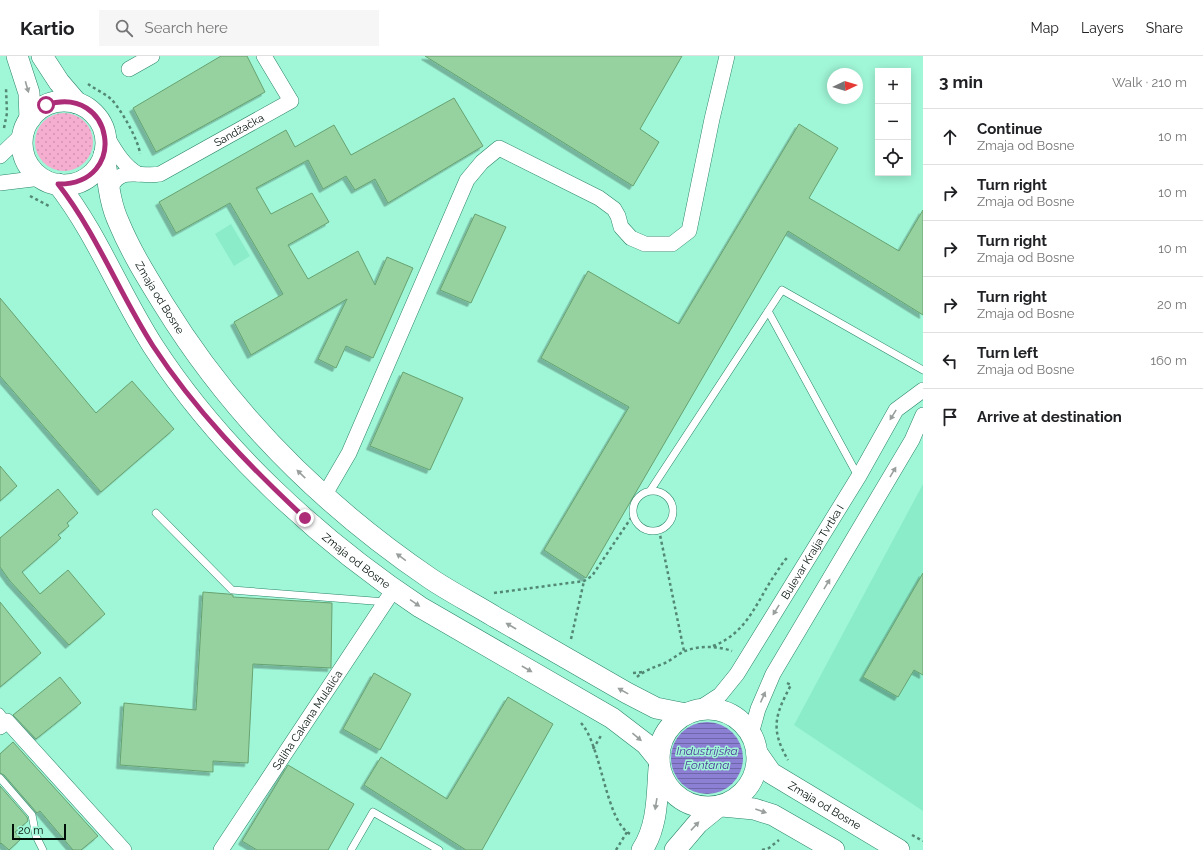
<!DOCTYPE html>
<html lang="en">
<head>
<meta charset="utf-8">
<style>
	body { margin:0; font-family:Raleway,sans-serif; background:#f6f6f6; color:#202124 }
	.controls { position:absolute; right:12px; top:12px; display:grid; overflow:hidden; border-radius:0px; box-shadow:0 2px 10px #0003 }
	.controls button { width:36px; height:36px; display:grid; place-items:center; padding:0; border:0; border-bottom:1px solid #e0e0e0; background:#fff; color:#202124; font:20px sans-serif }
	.compass { position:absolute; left:827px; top:12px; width:36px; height:36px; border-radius:50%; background:#fff; box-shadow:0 2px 10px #0003; rotate:86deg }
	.scale { position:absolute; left:12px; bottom:10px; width:54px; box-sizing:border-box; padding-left:4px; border:2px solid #001009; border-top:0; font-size:11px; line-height:14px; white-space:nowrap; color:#001009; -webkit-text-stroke:3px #a0f7d7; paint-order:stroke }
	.stop { position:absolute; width:12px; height:12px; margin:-9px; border:3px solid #ad2c78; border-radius:50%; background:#fff }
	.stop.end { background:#ad2c78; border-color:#fff; box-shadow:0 1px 4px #0008 }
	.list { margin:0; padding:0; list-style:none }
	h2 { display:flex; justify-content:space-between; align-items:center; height:52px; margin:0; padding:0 16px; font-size:17px }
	h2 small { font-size:13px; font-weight:400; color:#757577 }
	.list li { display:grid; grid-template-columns:26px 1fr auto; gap:12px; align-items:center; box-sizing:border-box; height:56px; padding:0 16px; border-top:1px solid #e0e0e0 }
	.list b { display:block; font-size:15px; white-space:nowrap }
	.list p { margin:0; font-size:13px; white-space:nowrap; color:#757577 }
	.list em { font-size:13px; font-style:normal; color:#757577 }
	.icon { flex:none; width:22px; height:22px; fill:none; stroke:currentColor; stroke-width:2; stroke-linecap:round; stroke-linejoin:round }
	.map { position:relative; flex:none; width:923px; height:794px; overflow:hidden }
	header { display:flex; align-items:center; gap:24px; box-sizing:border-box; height:56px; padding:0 20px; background:#fff; border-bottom:1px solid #e0e0e0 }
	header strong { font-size:19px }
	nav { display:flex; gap:22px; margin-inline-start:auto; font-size:14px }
	.search { width:280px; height:36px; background:#f6f6f6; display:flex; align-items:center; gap:10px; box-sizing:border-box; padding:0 14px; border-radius:0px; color:#757577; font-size:15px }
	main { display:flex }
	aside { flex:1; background:#fff }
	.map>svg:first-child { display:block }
</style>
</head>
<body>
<header>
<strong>Kartio</strong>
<div class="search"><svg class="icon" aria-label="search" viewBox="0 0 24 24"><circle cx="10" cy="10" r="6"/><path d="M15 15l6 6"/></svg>Search here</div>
<nav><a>Map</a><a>Layers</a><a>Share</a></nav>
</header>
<main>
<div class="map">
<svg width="923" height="794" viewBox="0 0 923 794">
	<defs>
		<pattern id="grass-dots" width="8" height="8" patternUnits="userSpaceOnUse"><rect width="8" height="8" fill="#f5add0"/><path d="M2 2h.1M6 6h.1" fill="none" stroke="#d094b1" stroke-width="1.8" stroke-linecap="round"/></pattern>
		<pattern id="water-rules" width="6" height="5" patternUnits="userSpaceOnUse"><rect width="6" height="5" fill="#8b80d3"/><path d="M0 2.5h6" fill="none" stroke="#6f67a9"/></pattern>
		<filter id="shadow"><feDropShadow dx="-3.5" dy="3.5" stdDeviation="0" flood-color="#0004"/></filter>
	</defs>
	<rect width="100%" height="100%" fill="#a0f7d7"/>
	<!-- built -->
	<path fill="#8becc9" d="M231 168 250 200 234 210 215 178Z
		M923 428V755L794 669Z"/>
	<!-- grass -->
	<path fill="url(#grass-dots)" d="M35 86a29 29 0 1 1 58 0a29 29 0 1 1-58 0Z"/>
	<!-- water -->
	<path fill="url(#water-rules)" d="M671 702a36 36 0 1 1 72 0a36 36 0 1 1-72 0Z"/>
	<!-- building -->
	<path fill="#95d29f" stroke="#67a271" filter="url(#shadow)" d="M221 0H247L265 36 156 96 133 52Z
		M425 0H682L640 73 659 86 633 130Z
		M454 42 483 90 388 147 375 123 355 134 346 120 323 133 308 104 256 132 271 158 312 137 329 166 288 189 308 223 358 195 375 229 387 201 413 212 373 302 346 290 336 312 318 303 347 243 251 299 234 266 283 238 230 147 176 177 159 146 286 74 295 91 334 69 351 99Z
		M799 68 838 92 809 142 899 195 923 154V259L788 175 586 522 544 494 629 351 541 302 588 215 679 268Z
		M475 158 506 171 471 247 440 234Z
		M0 242 96 357 132 325 174 373 101 436 0 320Z
		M403 316 463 342 430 414 370 390Z
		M0 410 17 430 0 445Z
		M58 433 78 457 67 467 69 470 58 479 61 482 22 516 40 538 68 514 105 558 69 589 10 525 0 511V482Z
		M923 517V619L914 614 898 641 863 621Z
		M203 536 228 538 233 539V541L332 547 331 612 253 608 248 707 213 705V716L120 709 124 647 196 654Z
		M0 546 41 597 0 631Z
		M374 617 411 638 380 694 343 673Z
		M60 621 81 647 36 683 13 659Z
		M508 641 553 668 482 794H466L364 729 381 701 447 743Z
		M13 686 98 780 81 794H73L40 755 37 757 4 719 0 717V698Z
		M288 709 354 748 328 794H257L242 785Z
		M0 730 27 761 28 765 15 776 21 783 9 794 1 787 0 788Z"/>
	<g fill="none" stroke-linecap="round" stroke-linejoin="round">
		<!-- lane casing -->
		<g stroke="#298468" stroke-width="8">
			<path id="lane" d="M768 255 858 420
				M633 455a20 20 0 1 1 40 0a20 20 0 1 1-40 0Z
				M650 435 782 234 923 314
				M156 457 232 534 386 546
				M0 656 7 665
				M0 722 32 759 36 780 43 794
				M351 794 373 756 439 794"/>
		</g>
		<!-- street casing -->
		<g stroke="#298468" stroke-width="16">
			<g id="street">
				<path d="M129 13 152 0"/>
				<path d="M104 76C113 91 122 109 138 118"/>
				<path d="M0 100 23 78"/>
				<path d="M0 127 41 122"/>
				<path id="s1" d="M109 137C117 108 138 122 160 118L291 45 264 0"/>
				<path d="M324 440 349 397 467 124 482 106 499 92 599 142 614 153 618 160 621 171 631 182 645 188H672L689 175 712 63 727 0"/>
				<path id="s2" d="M697 654 720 639 737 618 859 420 896 354 923 334"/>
				<path d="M0 671 7 665 124 794"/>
				<path d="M751 678 758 653 773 618 912 384 923 359"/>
				<path id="s3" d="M221 794 394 533"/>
			</g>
		</g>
		<!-- secondary casing -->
		<g stroke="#298468" stroke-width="22">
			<g id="secondary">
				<path d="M17 0 29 37 30 63"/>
				<path d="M42 0 59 26 77 47"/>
				<circle cx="64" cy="87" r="42"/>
				<path id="s4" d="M104 99C108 122 109 146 119 167 131 196 148 223 164 249 232 359 325 451 431 523 452 537 474 548 495 561 539 586 583 612 627 637L656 652 686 658"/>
				<path id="s5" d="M58 128C97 178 119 237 153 290 219 392 319 484 420 551L612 662 646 688 659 704"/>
				<circle cx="708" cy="702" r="49"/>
				<path id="s6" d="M757 697 771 717 899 794"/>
				<path d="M722 750 754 753 773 759 834 794"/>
				<path d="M642 794C658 770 657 739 659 712"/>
				<path d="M675 794 698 767 719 750"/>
			</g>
		</g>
		<!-- path -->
		<path stroke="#538874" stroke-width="2.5" stroke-dasharray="3 3" stroke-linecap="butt" d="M88 28C95 33 104 37 111 43 121 53 139 85 140 98
			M4 72 7 57 6 32
			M30 140 49 150
			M659 474 684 595
			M494 537 584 525 592 520 633 459
			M571 583 584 525
			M713 590C747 577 756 547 774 520 779 513 783 505 789 500
			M633 617 643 616
			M637 621C645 614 655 611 665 607 671 604 677 599 683 596 698 589 718 590 732 595
			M787 627 791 629C775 659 770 673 788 704
			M581 667C602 690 605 764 630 778
			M593 693 602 678
			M912 779 923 785
			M616 794 627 776
			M762 794 769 792 779 784"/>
		<!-- lane -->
		<use href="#lane" stroke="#fff" stroke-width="7"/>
		<!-- street -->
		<use href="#street" stroke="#fff" stroke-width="15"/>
		<!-- secondary -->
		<use href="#secondary" stroke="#fff" stroke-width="21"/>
	</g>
	<!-- one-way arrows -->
	<defs><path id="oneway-solid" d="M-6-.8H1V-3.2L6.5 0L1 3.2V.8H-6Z"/></defs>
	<g fill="#999f9d">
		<use href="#oneway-solid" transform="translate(27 31) rotate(74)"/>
		<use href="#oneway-solid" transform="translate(893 359) rotate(122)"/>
		<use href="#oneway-solid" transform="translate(893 416) rotate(-59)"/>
		<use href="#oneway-solid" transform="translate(301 418) rotate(-136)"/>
		<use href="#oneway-solid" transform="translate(401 501) rotate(-144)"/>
		<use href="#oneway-solid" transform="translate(827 528) rotate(-59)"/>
		<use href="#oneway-solid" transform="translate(415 547) rotate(34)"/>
		<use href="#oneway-solid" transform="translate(776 554) rotate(122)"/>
		<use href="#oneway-solid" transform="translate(511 570) rotate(-150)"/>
		<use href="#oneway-solid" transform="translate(527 613) rotate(30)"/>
		<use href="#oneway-solid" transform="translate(623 635) rotate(-151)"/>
		<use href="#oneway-solid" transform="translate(763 641) rotate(-66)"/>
		<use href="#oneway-solid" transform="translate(637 681) rotate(40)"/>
		<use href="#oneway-solid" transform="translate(656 748) rotate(99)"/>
		<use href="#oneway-solid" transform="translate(761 755) rotate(19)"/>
		<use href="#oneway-solid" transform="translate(695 770) rotate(-47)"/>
	</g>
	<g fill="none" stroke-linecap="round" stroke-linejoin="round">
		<!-- route -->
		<path stroke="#ad2c78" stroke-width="5" d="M46 49C114 27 130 129 58 128 97 178 119 237 153 290 195 354 249 410 305 462"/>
	</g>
	<g text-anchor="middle" stroke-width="3" stroke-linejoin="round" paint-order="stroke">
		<!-- street labels -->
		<g font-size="11" fill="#001009" stroke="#a0f7d7">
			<text dy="4" stroke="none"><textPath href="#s1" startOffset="151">Sandžačka</textPath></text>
			<text dy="4" stroke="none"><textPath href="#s4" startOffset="155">Zmaja od Bosne</textPath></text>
			<text dy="4" stroke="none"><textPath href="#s2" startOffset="198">Bulevar Kralja Tvrtka I</textPath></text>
			<text dy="4" stroke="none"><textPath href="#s5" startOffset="485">Zmaja od Bosne</textPath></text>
			<text dy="4" stroke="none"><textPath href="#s3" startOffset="156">Saliha Cakana Mulalića</textPath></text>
			<text dy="4" stroke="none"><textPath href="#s6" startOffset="87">Zmaja od Bosne</textPath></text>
		</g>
		<!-- water labels -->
		<g font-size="12" font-style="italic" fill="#4e3899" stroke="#a0f7d7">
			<text x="707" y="699">Industrijska<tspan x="707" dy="14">Fontana</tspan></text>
		</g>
	</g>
</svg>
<div class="controls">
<button>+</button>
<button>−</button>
<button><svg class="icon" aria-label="locate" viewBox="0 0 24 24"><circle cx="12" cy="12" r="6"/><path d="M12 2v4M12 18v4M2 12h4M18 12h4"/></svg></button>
</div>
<svg class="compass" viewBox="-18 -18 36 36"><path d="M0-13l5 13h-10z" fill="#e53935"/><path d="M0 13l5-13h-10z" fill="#757577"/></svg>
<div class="scale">20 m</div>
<div class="stop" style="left:46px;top:49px"></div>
<div class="stop end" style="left:305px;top:462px"></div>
</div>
<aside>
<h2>3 min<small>Walk · 210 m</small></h2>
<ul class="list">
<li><svg class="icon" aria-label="ahead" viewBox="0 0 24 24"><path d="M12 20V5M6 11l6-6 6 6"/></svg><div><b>Continue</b><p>Zmaja od Bosne</p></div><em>10 m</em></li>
<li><svg class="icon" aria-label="right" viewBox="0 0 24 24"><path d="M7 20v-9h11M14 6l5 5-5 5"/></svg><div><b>Turn right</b><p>Zmaja od Bosne</p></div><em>10 m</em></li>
<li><svg class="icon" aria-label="right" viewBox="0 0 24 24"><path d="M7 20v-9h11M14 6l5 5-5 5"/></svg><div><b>Turn right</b><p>Zmaja od Bosne</p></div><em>10 m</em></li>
<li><svg class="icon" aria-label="right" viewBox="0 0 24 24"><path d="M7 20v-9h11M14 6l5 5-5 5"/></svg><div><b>Turn right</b><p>Zmaja od Bosne</p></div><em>20 m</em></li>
<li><svg class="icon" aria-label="left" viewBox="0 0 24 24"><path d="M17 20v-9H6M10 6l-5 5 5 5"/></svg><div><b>Turn left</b><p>Zmaja od Bosne</p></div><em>160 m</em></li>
<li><svg class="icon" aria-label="arrive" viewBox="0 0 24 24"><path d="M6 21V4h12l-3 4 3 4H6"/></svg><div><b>Arrive at destination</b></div></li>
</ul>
</aside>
</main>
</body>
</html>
